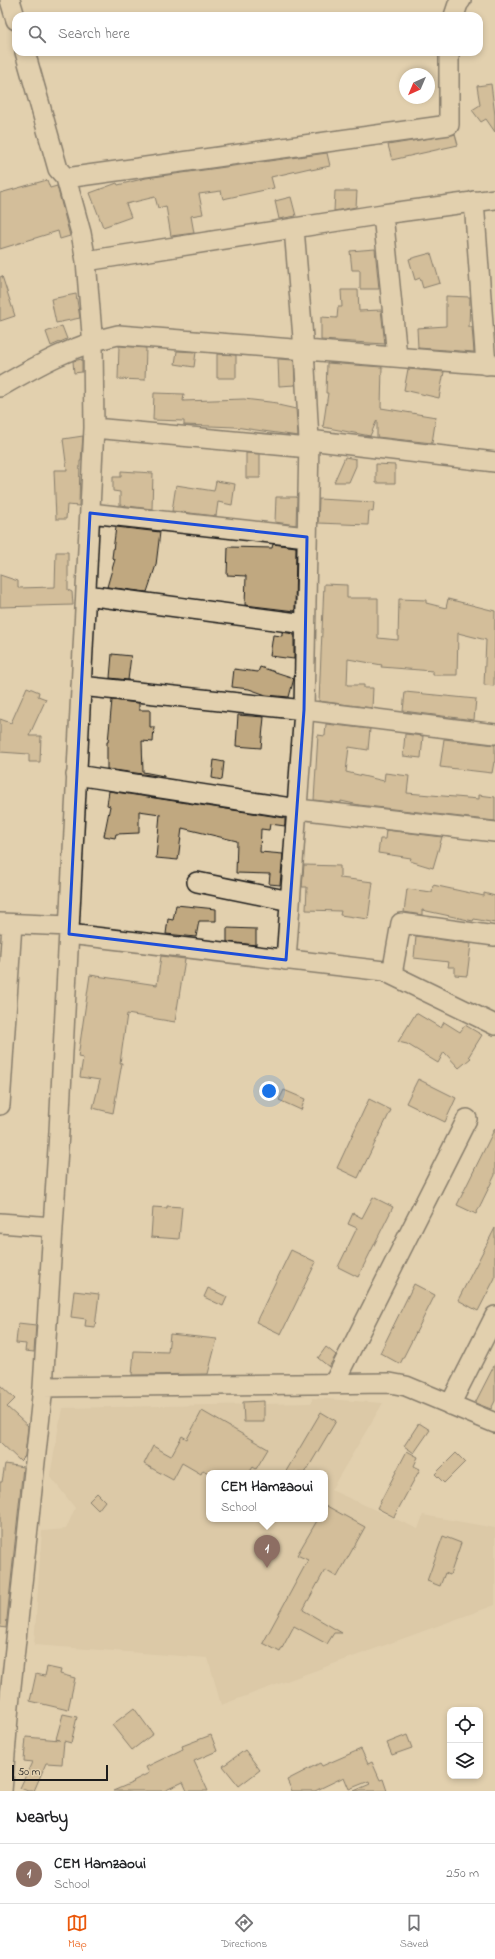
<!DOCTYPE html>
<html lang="en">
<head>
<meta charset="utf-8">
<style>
	body { margin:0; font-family:"Indie Flower",sans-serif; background:#f6f6f6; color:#202124 }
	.controls { position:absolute; right:12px; bottom:12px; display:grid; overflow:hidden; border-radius:8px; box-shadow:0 2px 6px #0003 }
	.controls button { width:36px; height:36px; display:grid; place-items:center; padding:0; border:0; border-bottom:1px solid #e0e0e0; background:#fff; color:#202124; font:20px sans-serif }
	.compass { position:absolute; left:399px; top:68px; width:36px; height:36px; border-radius:50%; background:#fff; box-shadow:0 2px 6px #0003; rotate:224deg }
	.scale { position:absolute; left:12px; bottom:10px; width:96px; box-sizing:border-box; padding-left:4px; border:2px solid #1c1c1c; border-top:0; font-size:11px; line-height:14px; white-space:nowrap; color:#1c1c1c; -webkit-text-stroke:3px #e2d0ae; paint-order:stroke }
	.you { position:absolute; left:269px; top:1091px; width:14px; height:14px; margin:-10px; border:3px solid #fff; border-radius:50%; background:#1a73e8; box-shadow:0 0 0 6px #1a73e833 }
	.badge { display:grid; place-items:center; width:26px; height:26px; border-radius:50%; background:#ea580c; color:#fff; font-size:13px; font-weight:700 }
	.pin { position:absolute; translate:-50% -33px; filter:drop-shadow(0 1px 2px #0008) }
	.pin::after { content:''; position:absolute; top:21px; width:14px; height:12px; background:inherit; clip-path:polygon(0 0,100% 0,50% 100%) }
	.popup { position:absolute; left:206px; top:1470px; width:122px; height:52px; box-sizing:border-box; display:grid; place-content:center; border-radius:8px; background:#fff; filter:drop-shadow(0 1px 3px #0005); font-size:13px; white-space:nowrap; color:#757577 }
	.popup b { font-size:15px; color:#202124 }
	.popup::after { content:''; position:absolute; left:50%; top:100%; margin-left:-8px; border:8px solid transparent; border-top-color:#fff }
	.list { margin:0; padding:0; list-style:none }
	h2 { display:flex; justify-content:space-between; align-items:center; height:52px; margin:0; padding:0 16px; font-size:17px }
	h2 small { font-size:13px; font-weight:400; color:#757577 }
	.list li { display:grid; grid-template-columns:26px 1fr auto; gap:12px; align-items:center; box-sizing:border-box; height:60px; padding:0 16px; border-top:1px solid #e0e0e0 }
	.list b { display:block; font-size:15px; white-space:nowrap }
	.list p { margin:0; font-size:13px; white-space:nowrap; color:#757577 }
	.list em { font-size:13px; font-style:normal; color:#757577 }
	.icon { flex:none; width:22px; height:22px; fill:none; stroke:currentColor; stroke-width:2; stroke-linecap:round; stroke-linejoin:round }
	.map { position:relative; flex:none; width:495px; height:1791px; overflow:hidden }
	.search { position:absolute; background:#fff; box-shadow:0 2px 6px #0003; left:12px; right:12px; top:12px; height:44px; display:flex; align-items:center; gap:10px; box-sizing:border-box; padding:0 14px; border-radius:12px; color:#757577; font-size:15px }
	.sheet { height:112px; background:#fff }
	nav { display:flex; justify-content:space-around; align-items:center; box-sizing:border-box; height:56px; border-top:1px solid #e0e0e0; background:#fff; font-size:11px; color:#757577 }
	nav a { display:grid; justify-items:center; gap:2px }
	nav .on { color:#ea580c }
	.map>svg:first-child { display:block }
</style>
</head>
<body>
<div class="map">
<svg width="495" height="1791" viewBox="0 0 495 1791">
	<rect width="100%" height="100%" fill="#e2d0ae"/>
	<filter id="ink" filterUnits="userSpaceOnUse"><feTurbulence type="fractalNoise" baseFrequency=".025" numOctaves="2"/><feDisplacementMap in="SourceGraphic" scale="8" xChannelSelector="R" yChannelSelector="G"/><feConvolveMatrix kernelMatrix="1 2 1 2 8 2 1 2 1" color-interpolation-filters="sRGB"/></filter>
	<g filter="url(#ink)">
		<!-- built -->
		<path fill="#d4c19d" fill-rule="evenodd" d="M312 1398 383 1403 331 1490 418 1529 423 1515 495 1528V1605L221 1705 208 1658 34 1645 42 1531 66 1529 75 1508 50 1476 62 1408 312 1403ZM209 1473H325V1519H209Z"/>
		<!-- building -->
		<path fill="#c0a880" stroke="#1c1c1c" d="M491 84 495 115V132L486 119 481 122 472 110 480 105 477 86Z
			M455 134 458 145 392 160 388 145Z
			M327 153 330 166 311 170 310 168 271 177 274 188 223 199 221 191 199 194 203 214 191 216 194 233 171 236 166 206 158 208 155 197 126 204 131 217 103 227 90 193 117 183 118 185 146 178Z
			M47 180 50 188 57 186 70 236 60 239 58 231 0 249V193Z
			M335 191H357L356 207 334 211Z
			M291 197 296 216 279 219 275 201Z
			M375 249 379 289H360V270H352L350 251Z
			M431 253 440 283 423 288 420 278 415 280 409 259Z
			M2 276 15 316 0 321V277Z
			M341 290H358L359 311 381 310 385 344 321 340V317L337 318 338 307H342Z
			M76 294 80 318 56 323 51 299Z
			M446 296 470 297 469 327H472L474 352 418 348 417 328 446 326Z
			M62 326 67 339 51 346 46 332Z
			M119 346 146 348 145 380 118 379Z
			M177 351 196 352 194 367 175 364Z
			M217 354 236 355V378H217Z
			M82 359V372L74 373 73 361Z
			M278 359 294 360 295 385 279 386Z
			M327 363 382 367 381 408 436 417 432 443 377 437V420L370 436 323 427 328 393H326Z
			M408 369 444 372 439 398 404 390Z
			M154 393 184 394 183 401 244 399 278 403V405L296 409 298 436 235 427 184 425V421L153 420Z
			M83 436 81 461H80L79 506 67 505 66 519H56L54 470H67L63 439Z
			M246 453 260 454V478H246Z
			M345 457 356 459V466L349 482H334Z
			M376 464 395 465V483H376Z
			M121 471 153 473 152 509 120 505V492L113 491V477H121Z
			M216 481 235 484 232 505 218 502 216 516 172 511 176 485 214 491Z
			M276 497H297L296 525 275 522Z
			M319 499 374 502 373 512 369 511 368 525 318 523Z
			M116 527 160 532 156 565 147 592 107 587 115 559 112 558Z
			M273 544 296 547 295 611 245 605 246 576 227 575 228 547 272 548Z
			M56 552H68V590L72 592 73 605 0 607V575L18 581V588L55 587Z
			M324 584 347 585V598H378V638L398 640 399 599 426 600V603L446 608 448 599 495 611 494 686 484 685 486 640 458 633 457 675H433V671L381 667 382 665 348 659 347 685H364V688H373L372 708 319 701Z
			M282 632 294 634V659L270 656 273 635 282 636Z
			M112 654 131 656 128 680 110 678Z
			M260 667 294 678 289 697 266 695 249 689 232 687 234 669 258 672Z
			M27 687 39 692 38 696 46 699 29 736H41L40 762H29V754L0 752V719L11 723Z
			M405 692 476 699 474 720 403 711Z
			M112 700 139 703V710H150V727H154L153 742 142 741 143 772 164 776V777L107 769V742H108Z
			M238 715 264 717 261 748 236 746Z
			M326 724 370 729 368 750 349 747 346 772 384 781 385 773 409 776 407 793 479 799V795L495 797V821L359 805 341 801V803L314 800 318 735 325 736Z
			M405 734 423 736 421 758 403 756Z
			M444 739 495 745V762H494L492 773 440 767Z
			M214 760 224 762 222 780 212 778Z
			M109 791 285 818V826L270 824 269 830 261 829 260 852 283 854 280 885 269 884 270 874 236 873 237 841 182 828 178 860 156 858 160 814 139 811V833L116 834 115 838 104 836 110 806 107 805Z
			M386 830 442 837 433 868 410 861 411 858 378 853 380 839H385Z
			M304 865 340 866V878L373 882 368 919 340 915 341 911 306 910 307 887H302Z
			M433 885 484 896V893L495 896V923L474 919 473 921 422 910V915L404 912 407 889 432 892Z
			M176 905 216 909V921H199L196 937 166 934 168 919 173 920Z
			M227 928 256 929V945L227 942Z
			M416 936 471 944 467 976 455 975V967H448L449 962 414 958Z
			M161 956 185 959 175 1022 127 1014 120 1063H122L113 1113 93 1108 100 1080 80 1077 83 1058 78 1057 90 975 157 985Z
			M416 1013 441 1028 444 1022 460 1032 465 1025 482 1035 469 1056 471 1058 459 1068 444 1052 438 1063 407 1044 398 1042Z
			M418 1079 456 1098 445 1122 406 1103Z
			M284 1090 305 1099 301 1110 279 1100Z
			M369 1099 391 1110 358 1178 337 1168Z
			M495 1128V1175L476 1214 457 1205Z
			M373 1197 393 1207 358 1277 338 1267 357 1228 348 1224 353 1213 362 1218Z
			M167 1206 182 1207 179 1239 151 1237 153 1207 167 1208Z
			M495 1228V1278L478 1311 458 1300Z
			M291 1250 316 1262 281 1334 256 1322Z
			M414 1284 435 1295 400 1364 380 1353Z
			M208 1288 227 1297 223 1306 204 1297Z
			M74 1291 99 1294 95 1327 85 1326 86 1319 71 1317Z
			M18 1323 36 1325 34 1352 25 1351 26 1344 16 1343Z
			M170 1334 217 1339 208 1374 132 1375 134 1351 168 1352Z
			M326 1347 336 1355 329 1367 318 1358Z
			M495 1364V1401L491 1409 475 1403Z
			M0 1385 15 1399 7 1407 28 1426 25 1456 20 1461 0 1442Z
			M264 1401V1422H244L243 1402Z
			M202 1411 268 1449 256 1469 253 1467 249 1473H208L203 1470 201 1474 182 1463 173 1480 144 1464 153 1446 171 1456 182 1436 187 1439Z
			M321 1412 336 1421 305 1473H285Z
			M419 1423 430 1430 414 1453 404 1446Z
			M407 1451 418 1457 414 1466 420 1469 394 1517 377 1508Z
			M456 1453 465 1462 444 1483 435 1474Z
			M5 1464 23 1467 6 1628 0 1627V1482H2Z
			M97 1493 105 1501 98 1510 89 1501Z
			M325 1505 365 1527 337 1577 325 1570 303 1610 342 1633H334L327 1644 294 1626 280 1652 263 1643 308 1560 297 1555 318 1519H325Z
			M443 1536 461 1543 450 1575 445 1573 440 1586 427 1581Z
			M47 1667 61 1670 60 1674 75 1678 68 1710 30 1701 36 1674 45 1676Z
			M134 1708 153 1734 132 1750 112 1725Z
			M63 1714 77 1717 71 1743 64 1741 62 1764 46 1763 34 1791H28L20 1788 32 1762 24 1761 26 1737 60 1740 56 1739Z
			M211 1735 217 1751 194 1761 208 1791H187L183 1782 164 1791H113L134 1782 133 1781 149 1773 146 1767 183 1749 182 1746Z
			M407 1735 412 1748 392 1755 387 1743Z
			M361 1749 368 1764 372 1762 380 1780 383 1779 387 1791H354L370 1784 369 1781 349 1789 344 1777 315 1791H292L287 1780 320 1763 322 1766Z
			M245 1750 260 1770 239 1786 223 1766Z"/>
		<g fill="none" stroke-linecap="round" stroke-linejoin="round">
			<!-- minor casing -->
			<g stroke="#1c1c1c" stroke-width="22">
				<path id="minor" d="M10 0 16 20
					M454 16 458 4 461 0
					M66 178 449 125V52
					M474 201 486 365
					M383 214 397 357
					M86 261 383 214 495 199
					M0 387C38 365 76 344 118 335L495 365
					M94 428 309 448
					M309 440 495 462
					M90 513 307 537
					M86 595 305 624
					M81 686 304 710 495 734
					M76 775 298 809 495 832
					M197 882 290 901
					M0 923 69 926
					M69 934 384 971 495 1025
					M286 960 304 710 309 440 304 350 294 228
					M392 974 401 923 495 936
					M0 1105 12 924
					M0 1223 53 1227
					M334 1383 467 1119
					M43 1387 390 1383 406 1386 495 1423
					M450 1405 495 1316
					M2 1791 9 1705 43 1387 59 1132 94 428 93 346 86 261 81 233 66 178 58 169 25 52"/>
			</g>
			<!-- minor -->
			<use href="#minor" stroke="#e2d0ae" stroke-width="19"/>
		</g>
	</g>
	<!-- marked area -->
	<path d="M0 0H495V1791H0ZM90 513 307 537 304 710 286 960 69 934Z" fill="#e2d0ae" fill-opacity=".55" fill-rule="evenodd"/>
	<path fill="none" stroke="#1d4ed8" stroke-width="3" stroke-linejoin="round" d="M90 513 307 537 304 710 286 960 69 934Z"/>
</svg>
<div class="controls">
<button><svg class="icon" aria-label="locate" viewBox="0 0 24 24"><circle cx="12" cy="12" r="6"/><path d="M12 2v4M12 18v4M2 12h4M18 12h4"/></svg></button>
<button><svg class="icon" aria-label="layers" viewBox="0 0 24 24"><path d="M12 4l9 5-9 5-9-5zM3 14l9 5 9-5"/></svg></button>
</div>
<svg class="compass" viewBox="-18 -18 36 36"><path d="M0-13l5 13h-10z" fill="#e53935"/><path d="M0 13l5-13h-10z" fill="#757577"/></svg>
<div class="scale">50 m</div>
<div class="you"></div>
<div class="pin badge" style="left:267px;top:1568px;background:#8d6e63">1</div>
<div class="popup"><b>CEM Hamzaoui</b>School</div>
<div class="search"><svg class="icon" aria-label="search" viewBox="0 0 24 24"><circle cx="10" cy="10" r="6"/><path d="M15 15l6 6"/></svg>Search here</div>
</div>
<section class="sheet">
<h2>Nearby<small></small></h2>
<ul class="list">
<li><span class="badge" style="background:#8d6e63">1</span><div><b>CEM Hamzaoui</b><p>School</p></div><em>250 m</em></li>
</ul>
</section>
<nav>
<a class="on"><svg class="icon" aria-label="map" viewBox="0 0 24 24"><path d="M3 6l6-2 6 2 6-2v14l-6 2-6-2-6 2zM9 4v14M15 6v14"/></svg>Map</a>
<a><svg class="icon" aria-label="directions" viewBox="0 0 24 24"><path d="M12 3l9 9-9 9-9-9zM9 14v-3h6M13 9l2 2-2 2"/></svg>Directions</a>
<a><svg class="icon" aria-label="saved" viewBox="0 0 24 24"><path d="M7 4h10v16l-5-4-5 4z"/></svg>Saved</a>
</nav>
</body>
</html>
